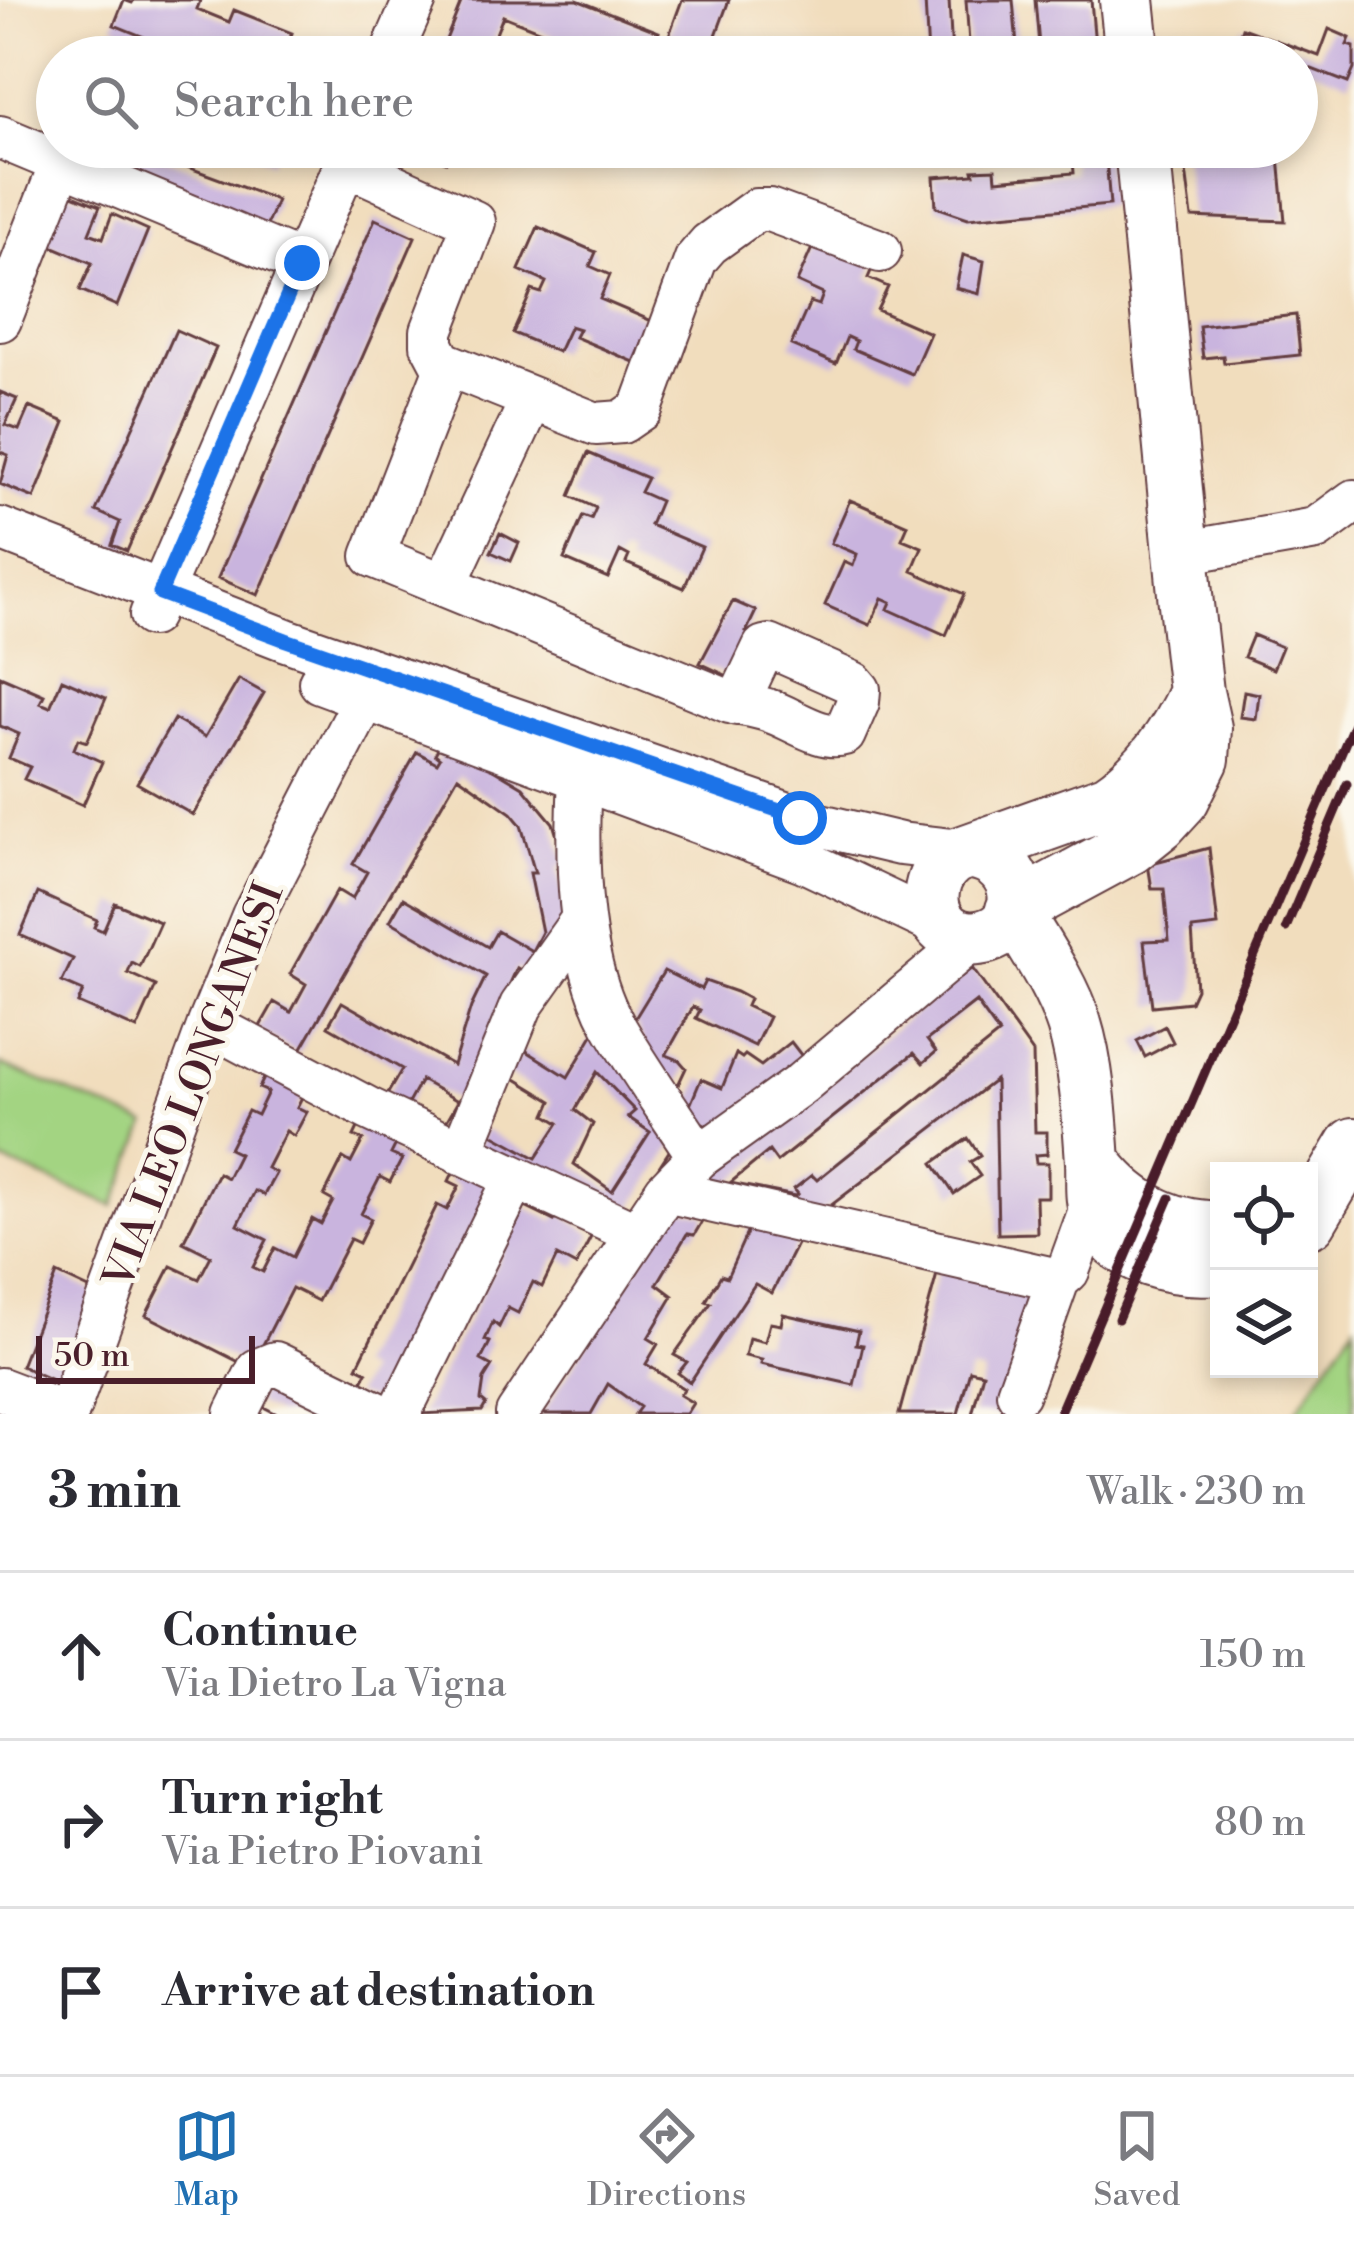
<!DOCTYPE html>
<html lang="en">
<head>
<meta charset="utf-8">
<style>
	body { margin:0; font-family:"Libre Bodoni",serif; background:#f7f7f7; color:#2b2b33 }
	.controls { position:absolute; right:36px; bottom:36px; display:grid; overflow:hidden; border-radius:0px; box-shadow:0 6px 18px #0003 }
	.controls button { width:108px; height:108px; display:grid; place-items:center; padding:0; border:0; border-bottom:3px solid #e1e1e2; background:#fff; color:#2b2b33; font:60px sans-serif }
	.scale { position:absolute; left:36px; bottom:30px; width:219px; box-sizing:border-box; padding-left:12px; border:6px solid #4a1f2b; border-top:0; font-size:33px; line-height:42px; white-space:nowrap; color:#4a1f2b; -webkit-text-stroke:9px #fbf7ec; paint-order:stroke }
	.stop { position:absolute; width:36px; height:36px; margin:-27px; border:9px solid #1a73e8; border-radius:50%; background:#fff }
	.stop.end { background:#1a73e8; border-color:#fff; box-shadow:0 3px 12px #0008 }
	.list { margin:0; padding:0; list-style:none }
	h2 { display:flex; justify-content:space-between; align-items:center; height:156px; margin:0; padding:0 48px; font-size:51px }
	h2 small { font-size:39px; font-weight:400; color:#7c7c81 }
	.list li { display:grid; grid-template-columns:78px 1fr auto; gap:36px; align-items:center; box-sizing:border-box; height:168px; padding:0 48px; border-top:3px solid #e1e1e2 }
	.list b { display:block; font-size:45px; white-space:nowrap }
	.list p { margin:0; font-size:39px; white-space:nowrap; color:#7c7c81 }
	.list em { font-size:39px; font-style:normal; color:#7c7c81 }
	.icon { flex:none; width:66px; height:66px; fill:none; stroke:currentColor; stroke-width:2; stroke-linecap:round; stroke-linejoin:round }
	.map { position:relative; flex:none; width:1354px; height:1414px; overflow:hidden }
	.search { position:absolute; background:#fff; box-shadow:0 6px 18px #0003; left:36px; right:36px; top:36px; height:132px; display:flex; align-items:center; gap:30px; box-sizing:border-box; padding:0 42px; border-radius:66px; color:#7c7c81; font-size:45px }
	.sheet { height:660px; background:#fff }
	nav { display:flex; justify-content:space-around; align-items:center; box-sizing:border-box; height:168px; border-top:3px solid #e1e1e2; background:#fff; font-size:33px; color:#7c7c81 }
	nav a { display:grid; justify-items:center; gap:6px }
	nav .on { color:#1f6fb2 }
	.map>svg:first-child { display:block }
</style>
</head>
<body>
<div class="map">
<svg width="1354" height="1414" viewBox="0 0 1354 1414">
	<rect width="100%" height="100%" fill="#fbf7ec"/>
	<filter id="ink" filterUnits="userSpaceOnUse"><feTurbulence type="fractalNoise" baseFrequency=".00833" numOctaves="2"/><feDisplacementMap in="SourceGraphic" scale="24" xChannelSelector="R" yChannelSelector="G"/><feConvolveMatrix kernelMatrix="1 2 1 2 8 2 1 2 1" color-interpolation-filters="sRGB"/></filter>
	<filter id="wash" filterUnits="userSpaceOnUse"><feTurbulence type="fractalNoise" baseFrequency=".004" numOctaves="4" result="noise"/><feDisplacementMap in="SourceGraphic" scale="48" xChannelSelector="R" yChannelSelector="G"/><feGaussianBlur stdDeviation="2.7" result="paint"/><feColorMatrix in="noise" values="0 0 0 0 0 0 0 0 0 0 0 0 0 0 0 0 0 1.4 0 .05"/><feComposite in="paint" operator="in"/></filter>
	<g filter="url(#wash)">
		<rect width="100%" height="100%" fill="#f1ddbd"/>
		<!-- green -->
		<path fill="#a3d482" stroke="#767a56" stroke-width="3" d="M0 1064 147 1124 114 1206 0 1160Z
			M1354 1325V1414H1294Z"/>
		<g id="blocks">
			<!-- building -->
			<path fill="#c9b4de" fill-rule="evenodd" d="M124 0 132 3 134 0H197L200 1 197 9 229 22 234 10 292 33 283 57H233L198 43 192 57H159L164 45 114 25Z
				M462 0H577L659 32 650 57H606L503 16 487 57H439Z
				M682 0H729L708 57H661Z
				M925 0H949L952 57H928Z
				M966 0H1013L1018 57H965L964 44 969 43Z
				M1035 0H1091L1096 57H1040Z
				M1242 28 1319 56 1329 29 1350 38 1347 45 1354 47V69L1348 83 1307 67 1305 70 1297 67V57H1232Z
				M65 147H133L277 200 265 229Z
				M234 147H276L270 162Z
				M408 147H452L446 162Z
				M961 147H993V153L973 155 972 152H962Z
				M1072 147H1105L1110 205 968 218 936 207 934 177 974 174 973 170 995 169 996 180 1074 173Z
				M1183 147H1278L1285 221 1192 217Z
				M63 191 100 206 89 233 103 238 112 214 148 230 117 306 80 290 92 263 42 242Z
				M375 219 415 237 258 595 218 578Z
				M538 227 596 252 590 266 610 275 600 299 652 321 634 362 575 337 579 329 570 326 558 352 513 333 532 290 541 293 546 282 519 270Z
				M816 239 874 264 868 278 888 287 877 310 930 333 912 374 853 349 856 341 847 337 836 364 791 345 810 302 819 305 823 294 797 282Z
				M963 255 984 261 979 294 956 288Z
				M1296 315 1300 355 1224 363 1223 356 1203 358 1199 326Z
				M176 330 216 348 127 551 112 545 120 522 96 511Z
				M0 392 17 399 5 425 19 430 29 407 65 422 34 498 0 484 8 455 0 452Z
				M588 453 647 478 640 492 660 501 650 525 702 547 684 588 626 563 629 556 620 551 608 578 564 559 583 516 591 519 596 508 570 496Z
				M850 500 908 525 902 539 922 547 912 571 964 594 946 635 888 609 891 602 882 598 870 625 825 605 844 562 853 566 857 554 831 543Z
				M500 533 519 543 511 561 491 552Z
				M733 601 756 611 746 632 751 635 730 677 700 663Z
				M1253 635 1282 647 1273 669 1244 657Z
				M0 676 44 695 40 703 50 707 62 679 106 698 87 742 78 739 74 749 102 762 83 805 24 779 30 767 9 758 19 734 0 726Z
				M239 679 264 693 193 815 137 783 174 719 205 737Z
				M1244 691 1259 694 1256 719 1240 717Z
				M443 739 523 787 553 823 565 863 557 868 569 922 536 979 517 968 497 1012 466 1129 438 1136 458 1101 421 1080 401 1116 381 1105 402 1069 328 1026 342 1002 453 1065 471 1007 486 976 390 921 403 898 488 947 497 931 532 951 542 932 530 873H535L521 825 511 813 458 776 299 1053 258 1030 274 1002 291 1012 306 984 290 974 337 890 352 899 367 872 353 864 417 752 437 763 440 758 435 754Z
				M1209 848 1218 926 1192 929 1196 989 1190 1002 1152 1006 1144 941 1169 940 1164 889H1152L1148 864Z
				M38 893 97 920 94 927 103 931 115 903 160 922 140 967 132 963 128 973 156 986 137 1029 78 1003 83 991 62 982 73 959 20 935Z
				M972 968 1033 1053 1035 1132H1047V1154L1035 1155 1036 1163H1048V1197H1036L1037 1233 998 1234 995 1080 808 1223 686 1195ZM976 1002 999 1034 817 1180 812 1175 794 1189 798 1194 795 1196 730 1183 769 1151 777 1162 914 1053 923 1063 936 1052 927 1040Z
				M664 971 701 989 705 981 736 992 749 999 746 1006 769 1017 755 1046 696 1018 700 1010 693 1007 666 1055 679 1060 686 1068 671 1100 634 1020Z
				M603 1018 677 1139 625 1219 475 1152 485 1130 536 1158 559 1123 546 1115 552 1101 506 1073 525 1050 568 1077ZM597 1072 635 1111 628 1117 650 1132 612 1191 574 1164 593 1124 575 1110Z
				M1165 1026 1173 1042 1145 1057 1137 1041Z
				M791 1042 808 1064 718 1130 686 1115 701 1079 722 1088 736 1054 742 1058 745 1055 761 1066Z
				M268 1070 306 1089 297 1107 307 1112 294 1136 286 1131 267 1168 276 1173 264 1195 255 1191 238 1225 267 1240 253 1267 263 1272 275 1248 293 1257 312 1219 321 1224 333 1201 324 1196 343 1158 351 1163 363 1140 354 1136 364 1115 401 1134 391 1154 402 1159 390 1182 380 1177 361 1214 371 1219 359 1243 350 1239 318 1301 292 1288 251 1368 146 1315 171 1266 199 1279 211 1256 183 1242 218 1173 227 1178 239 1154 229 1149 248 1111 257 1115 268 1092 259 1088Z
				M968 1138 980 1156 970 1162 980 1176 954 1194 933 1163Z
				M458 1162 496 1181 398 1405 355 1395 367 1372 357 1367 437 1205 447 1210 459 1186 449 1181Z
				M525 1207 554 1221 559 1212 592 1235 576 1266 557 1256 542 1287 533 1282 518 1313 508 1308 499 1327 493 1322 485 1340 490 1342 481 1360 492 1366 484 1379 481 1400 486 1404 482 1411 421 1414Z
				M676 1208 706 1215 694 1235 687 1234 657 1284 673 1296 648 1338 658 1344 646 1364 684 1389 680 1395 693 1403 686 1414H635L640 1407 608 1384 591 1414H542Z
				M751 1224 801 1236 772 1293 755 1284 690 1382 678 1373 687 1362 674 1355 711 1303 706 1301 721 1275 727 1277Z
				M940 1263 1035 1289 1000 1414H972L983 1373 970 1370 958 1414H899Z
				M57 1274 108 1298 70 1388 21 1366Z
				M783 1314 859 1331 856 1344 863 1345 854 1385 761 1364 762 1360 745 1356 749 1338 765 1342 770 1323 781 1325Z
				M267 1378 341 1414H277L256 1403Z"/>
		</g>
	</g>
	<g filter="url(#ink)">
		<use href="#blocks" fill-opacity="0" stroke="#633c41" stroke-width="3"/>
		<g fill="none" stroke-linecap="round" stroke-linejoin="round">
			<!-- minor casing -->
			<g stroke="#633c41" stroke-width="46">
				<path id="minor" d="M390 57 415 0
					M0 137 302 263
					M346 164 474 222 432 331V345L441 362 596 424 622 422 641 409 696 259 709 244 756 210H769L880 251
					M0 320 62 162
					M447 365 373 556 730 702C743 705 757 706 770 711 792 718 821 741 844 734L858 702 859 690 853 683 769 646 764 647 737 704
					M0 529 286 640 820 825 900 844 971 852
					M1181 553 1316 529 1354 501
					M445 585 531 401
					M151 615 353 147
					M320 682 804 861 943 927
					M580 778C576 853 576 957 613 1024 639 1070 671 1113 699 1157
					M209 1024 369 1109 637 1234
					M461 1153 521 1006 582 920
					M666 1191 1058 1280
					M0 1389 66 1414
					M1018 1393 1058 1280 1068 1271 1093 1202
					M67 1414 209 1024 253 916 365 699
					M236 1414 258 1370 275 1363 379 1414
					M399 1414 515 1179
					M517 1414 666 1191 699 1157 801 1084 974 938"/>
			</g>
			<!-- major casing -->
			<g stroke="#633c41" stroke-width="58">
				<path id="major" d="M1127 0 1133 57
					M971 852C1026 858 1032 931 978 938 927 944 916 879 955 856L1109 801C1149 774 1176 737 1196 692
					M1013 910 1130 847 1160 823 1182 799 1202 759 1204 728 1196 692 1186 604 1142 147
					M1013 910C1035 947 1061 984 1074 1024 1087 1066 1090 1118 1093 1162 1094 1180 1091 1199 1098 1216 1117 1259 1177 1271 1219 1267
					M1093 1161C1122 1203 1167 1229 1219 1228
					M1309 1221 1354 1145"/>
			</g>
			<!-- minor -->
			<use href="#minor" stroke="#fff" stroke-width="42"/>
			<!-- major -->
			<use href="#major" stroke="#fff" stroke-width="54"/>
			<!-- rail -->
			<path stroke="#4a1f2b" stroke-width="9" d="M1286 928 1347 784
				M1118 1319 1170 1198
				M1059 1414 1354 723"/>
		</g>
	</g>
	<g fill="none" stroke-linecap="round" stroke-linejoin="round" filter="url(#ink)">
		<!-- route -->
		<path stroke="#1a73e8" stroke-width="15" d="M302 263 160 593 286 640 800 818"/>
	</g>
	<g text-anchor="middle" stroke-width="10" stroke-linejoin="round" paint-order="stroke">
		<!-- street labels -->
		<g font-size="42" fill="#4a1f2b" stroke="#fbf7ec">
			<text transform="translate(192 1085) rotate(-69)" y="15">VIA LEO LONGANESI</text>
		</g>
	</g>
</svg>
<div class="controls">
<button><svg class="icon" aria-label="locate" viewBox="0 0 24 24"><circle cx="12" cy="12" r="6"/><path d="M12 2v4M12 18v4M2 12h4M18 12h4"/></svg></button>
<button><svg class="icon" aria-label="layers" viewBox="0 0 24 24"><path d="M12 4l9 5-9 5-9-5zM3 14l9 5 9-5"/></svg></button>
</div>
<div class="scale">50 m</div>
<div class="stop" style="left:800px;top:818px"></div>
<div class="stop end" style="left:302px;top:263px"></div>
<div class="search"><svg class="icon" aria-label="search" viewBox="0 0 24 24"><circle cx="10" cy="10" r="6"/><path d="M15 15l6 6"/></svg>Search here</div>
</div>
<section class="sheet">
<h2>3 min<small>Walk · 230 m</small></h2>
<ul class="list">
<li><svg class="icon" aria-label="ahead" viewBox="0 0 24 24"><path d="M12 20V5M6 11l6-6 6 6"/></svg><div><b>Continue</b><p>Via Dietro La Vigna</p></div><em>150 m</em></li>
<li><svg class="icon" aria-label="right" viewBox="0 0 24 24"><path d="M7 20v-9h11M14 6l5 5-5 5"/></svg><div><b>Turn right</b><p>Via Pietro Piovani</p></div><em>80 m</em></li>
<li><svg class="icon" aria-label="arrive" viewBox="0 0 24 24"><path d="M6 21V4h12l-3 4 3 4H6"/></svg><div><b>Arrive at destination</b></div></li>
</ul>
</section>
<nav>
<a class="on"><svg class="icon" aria-label="map" viewBox="0 0 24 24"><path d="M3 6l6-2 6 2 6-2v14l-6 2-6-2-6 2zM9 4v14M15 6v14"/></svg>Map</a>
<a><svg class="icon" aria-label="directions" viewBox="0 0 24 24"><path d="M12 3l9 9-9 9-9-9zM9 14v-3h6M13 9l2 2-2 2"/></svg>Directions</a>
<a><svg class="icon" aria-label="saved" viewBox="0 0 24 24"><path d="M7 4h10v16l-5-4-5 4z"/></svg>Saved</a>
</nav>
</body>
</html>
